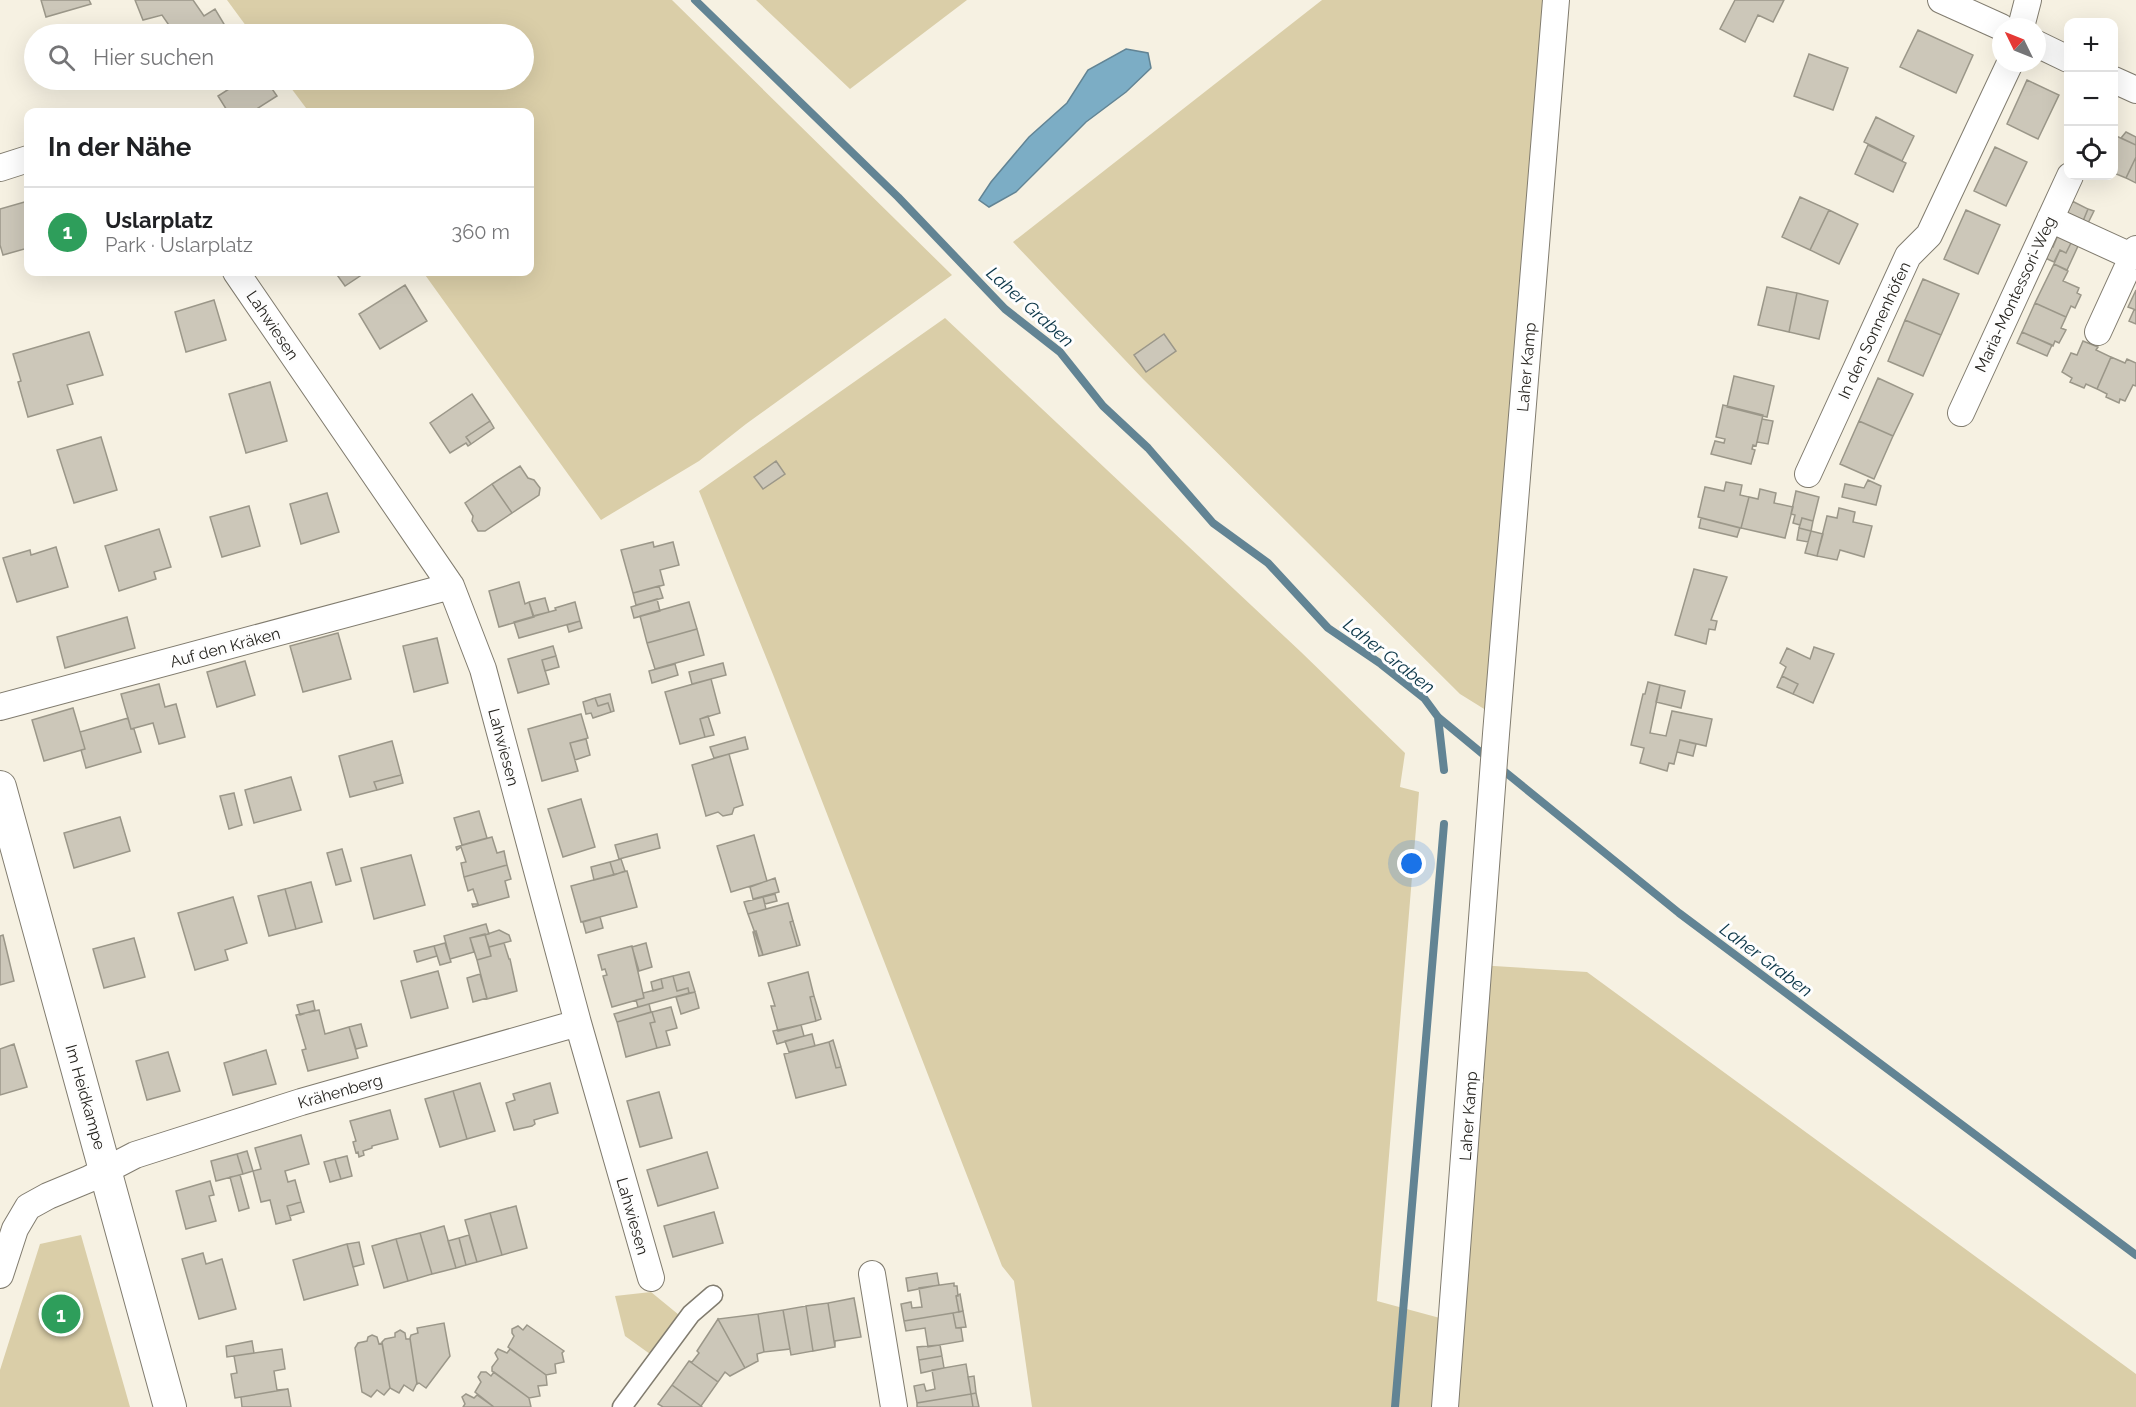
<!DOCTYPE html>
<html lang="de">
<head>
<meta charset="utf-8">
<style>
	body { margin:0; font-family:Raleway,sans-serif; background:#f2f2f2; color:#202124 }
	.controls { position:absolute; right:18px; top:18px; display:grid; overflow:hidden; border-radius:12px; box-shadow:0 6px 24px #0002 }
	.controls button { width:54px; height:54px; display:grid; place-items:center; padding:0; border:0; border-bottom:2px solid #e0e0e0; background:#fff; color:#202124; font:30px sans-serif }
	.compass { position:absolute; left:1992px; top:18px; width:54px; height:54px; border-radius:50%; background:#fff; box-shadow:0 6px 24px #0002; rotate:313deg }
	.you { position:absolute; left:1412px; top:864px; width:21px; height:21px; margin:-15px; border:4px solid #fff; border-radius:50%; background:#1a73e8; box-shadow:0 0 0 9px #1a73e833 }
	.badge { display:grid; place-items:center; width:39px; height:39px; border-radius:50%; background:#486ee1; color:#fff; font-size:20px; font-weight:700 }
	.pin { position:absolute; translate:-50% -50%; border:3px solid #fff; box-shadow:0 2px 6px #0006 }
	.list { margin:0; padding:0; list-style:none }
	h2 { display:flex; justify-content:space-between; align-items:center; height:78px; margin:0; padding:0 24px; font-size:26px }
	h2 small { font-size:20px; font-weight:400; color:#757577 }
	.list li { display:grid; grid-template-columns:39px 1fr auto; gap:18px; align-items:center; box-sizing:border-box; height:90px; padding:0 24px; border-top:2px solid #e0e0e0 }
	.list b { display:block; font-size:22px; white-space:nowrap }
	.list p { margin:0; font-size:20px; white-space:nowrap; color:#757577 }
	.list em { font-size:20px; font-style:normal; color:#757577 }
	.icon { flex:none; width:33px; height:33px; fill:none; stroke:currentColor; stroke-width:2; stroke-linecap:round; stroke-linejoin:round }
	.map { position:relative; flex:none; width:2136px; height:1407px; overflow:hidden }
	.search { position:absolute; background:#fff; box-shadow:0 6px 24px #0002; left:24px; top:24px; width:510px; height:66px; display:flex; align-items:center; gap:15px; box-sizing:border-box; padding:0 21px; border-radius:33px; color:#757577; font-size:22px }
	.panel { position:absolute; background:#fff; box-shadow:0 6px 24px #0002; left:24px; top:108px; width:510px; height:168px; border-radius:12px }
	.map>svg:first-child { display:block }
</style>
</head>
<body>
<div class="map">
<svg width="2136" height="1407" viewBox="0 0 2136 1407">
	<rect width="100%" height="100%" fill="#f6f1e2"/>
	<!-- green -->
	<path fill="#dacea8" d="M227 0H672L952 275 746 424 699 461 601 520 423 272H530V112H309L285 80H524V34H252Z
		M756 0H967L850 89Z
		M1322 0H1544L1489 712 1460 694 1143 379 1013 242Z
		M945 318 1301 652 1405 753 1400 787 1419 792 1377 1301 1451 1321 1478 965 1587 972 2136 1374V1407H1032L1014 1281 1002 1266 774 677 699 491Z
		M81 1235 130 1407H0V1370L40 1244Z
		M651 1292 679 1315 650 1354 625 1336 615 1296Z"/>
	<!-- water -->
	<path fill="#7cadc5" stroke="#628494" stroke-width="1.5" d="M1126 49 1148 53 1151 68 1126 92 1086 122 1016 192 989 207 979 200 991 182 1029 137 1067 103 1088 70Z"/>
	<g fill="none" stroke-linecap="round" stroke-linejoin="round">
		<!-- stream -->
		<path stroke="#628494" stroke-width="8" d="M695 0 898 197 1005 309 1060 352 1103 406 1148 448 1213 523 1268 563 1328 628 1381 664 1424 698 1438 717 1490 760
			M1438 717 1444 770
			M1499 767 1679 913 2136 1255
			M1395 1407 1444 824"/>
	</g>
	<!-- building -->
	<path fill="#ccc7b9" stroke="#9b9789" stroke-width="1.5" d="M41 0H89L91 4 46 17Z
		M135 0H193L204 16 215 9 224 24 208 34H175L162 15 143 20Z
		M1735 0H1784L1773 22 1758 15 1745 42 1720 29Z
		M1918 30 1973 55 1956 93 1900 67Z
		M1809 54 1848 68 1833 110 1794 96Z
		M243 80H266L277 96 252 112H228L218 96Z
		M2027 80 2059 95 2038 139 2007 124Z
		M1876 117 1914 136 1902 161 1864 142Z
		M2126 132 2136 137V145L2121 138Z
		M2114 135 2136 145V157L2126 178 2114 173V175Z
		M1868 145 1906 163 1893 192 1855 174Z
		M1995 147 2027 162 2006 206 1974 191Z
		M2136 157V183L2126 178Z
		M1800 197 1829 210 1810 250 1782 237Z
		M28 201V248L3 255 0 245V209Z
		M2072 201 2088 209 2083 221 2067 214Z
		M2088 209 2094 211 2088 223 2083 221Z
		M1829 210 1858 224 1839 264 1810 250Z
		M1966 210 2000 225 1978 274 1944 259Z
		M2058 235 2072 241 2066 253 2060 250 2054 262 2043 257 2048 245 2053 247Z
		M2072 241 2079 244 2067 270 2054 264 2060 250 2066 253Z
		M2054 264 2068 271 2063 281 2079 288 2077 293 2081 295 2075 308 2071 306 2066 317 2035 303Z
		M335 272H366L345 286Z
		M1923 279 1959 294 1941 335 1905 320Z
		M405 285 427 321 380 349 359 314Z
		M1767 287 1797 293 1789 332 1758 325Z
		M2136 290V310L2128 307Z
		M1797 293 1828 301 1819 339 1789 332Z
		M214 300 226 340 186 352 175 312Z
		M2035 303 2066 317 2061 328 2066 330 2059 343 2055 341 2053 346 2022 332Z
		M2134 310H2136V324L2129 321Z
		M1905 320 1941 335 1923 376 1888 361Z
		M89 332 103 375 67 385 73 404 28 417 18 382 21 381 13 354Z
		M2022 332 2052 345 2047 356 2017 343Z
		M1164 334 1176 351 1146 372 1134 355Z
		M2083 341 2098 347 2096 350 2111 357 2097 389 2086 384 2084 388 2070 382 2072 378 2062 372 2071 353 2077 355Z
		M2111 357 2125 363 2127 359 2136 363V386L2133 385 2125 401 2120 399 2119 403 2106 397 2107 394 2097 389Z
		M1734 376 1774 386 1767 417 1727 407Z
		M1878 378 1913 394 1893 436 1859 421Z
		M270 382 287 441 246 453 229 394Z
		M472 394 490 421 466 437 471 444 468 446 466 443 450 453 430 423Z
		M1723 405 1763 415 1756 446 1753 445 1752 449 1755 450 1751 464 1711 454 1715 441 1724 443 1725 439 1716 437Z
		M1762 419 1773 421 1768 444 1757 442Z
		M490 421 494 428 471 444 466 437Z
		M1859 421 1893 436 1874 479 1840 464Z
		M101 437 117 490 74 503 57 450Z
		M776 461 785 474 763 489 754 477Z
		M520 466 528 478 534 480 540 488 539 495 512 513 492 484Z
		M1868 480 1881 486 1876 505 1842 497 1845 484 1864 488Z
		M1726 482 1742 485 1740 495 1749 497 1741 528 1698 517 1705 487 1724 491Z
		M492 484 512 513 485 531H478L472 521 473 516 465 503Z
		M1760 489 1776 493 1774 503 1793 507 1785 538 1741 528 1749 497 1758 499Z
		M1796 491 1819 497 1813 521 1802 518 1800 525 1793 523 1795 515 1791 514Z
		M327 493 339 532 301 544 290 504Z
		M249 506 260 546 222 557 210 517Z
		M1839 508 1855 512 1853 522 1872 526 1864 557 1840 550 1837 560 1817 556 1827 516 1837 518Z
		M1701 518 1740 528 1737 537 1699 528Z
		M1802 518 1813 521 1811 531 1799 528Z
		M1799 528 1811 531 1808 542 1797 540Z
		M159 529 171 567 154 572 156 579 119 591 105 546Z
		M1811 531 1823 534 1817 556 1805 553Z
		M653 542 654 547 673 542 679 565 660 570 664 585 633 593 621 550Z
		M56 547 68 587 17 602 3 558 30 550 31 555Z
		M1694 569 1727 577 1711 620 1717 621 1715 630 1709 629 1706 644 1675 635Z
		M519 582 525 604 529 602 534 617 499 627 489 591Z
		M659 586 663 598 636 605 633 593Z
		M545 598 549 612 533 616 529 602Z
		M657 599 660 611 634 618 631 607Z
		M575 602 580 621 519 638 514 622 556 610 555 608Z
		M689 602 697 629 647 643 640 616Z
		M127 617 135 648 65 668 57 637Z
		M580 621 582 628 569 632 567 625Z
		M697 629 704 655 655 669 647 643Z
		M338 633 351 679 303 692 290 646Z
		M437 638 448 683 414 692 403 646Z
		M553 646 556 656 542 660 549 684 518 693 508 659Z
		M1814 647 1834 654 1813 703 1793 694 1798 684 1782 676 1786 667 1780 663 1787 648 1810 659Z
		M556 656 559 667 545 671 542 660Z
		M245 661 255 695 217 707 207 672Z
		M723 663 726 675 692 684 689 672Z
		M675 664 678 675 652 683 649 671Z
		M1782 676 1798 684 1793 694 1777 687Z
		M711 679 720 713 700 719 705 737 680 744 665 692Z
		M1648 682 1660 685 1650 733 1666 736 1672 711 1712 719 1706 746 1680 740 1674 764 1669 763 1667 771 1640 763 1644 748 1631 745 1643 694H1645Z
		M159 684 165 707 176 704 185 737 159 744 153 723 131 729 121 694Z
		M1660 685 1685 691 1681 708 1656 702Z
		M610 694 614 711 611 712 608 703 598 706 595 698Z
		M595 698 598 706 608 703 611 712 593 718 591 713 586 714 583 702Z
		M73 708 85 749 44 761 32 720Z
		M581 714 588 738 570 743 578 771 542 781 528 729Z
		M708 716 714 735 705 737 700 719Z
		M128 718 131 729H134L141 752 86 768 81 750 85 749 80 732Z
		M745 737 748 749 714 758 710 747Z
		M586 739 590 755 575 760 570 743Z
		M1680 740 1696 744 1693 756 1677 752Z
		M392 741 401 775 374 782 377 790 350 797 339 756Z
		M729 754 743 805 734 808 732 814 723 816 718 812 706 816 692 765Z
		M401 775 403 783 377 790 374 782Z
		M291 777 301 810 254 823 245 790Z
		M234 793 242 825 229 829 220 796Z
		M581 799 595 847 563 857 548 809Z
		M479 811 487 838 462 845 454 818Z
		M120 817 130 851 74 868 64 833Z
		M657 834 660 848 619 859 615 845Z
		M754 835 767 881 731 892 717 846Z
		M492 837 497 853 504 851 507 865 464 877 461 863 466 862 461 847 457 850 456 847Z
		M342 849 351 881 336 885 327 853Z
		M411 855 425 905 374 919 361 868Z
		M621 859 625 871 614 875 610 862Z
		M610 862 614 875 594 880 591 867Z
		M507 865 511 879 505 881 509 897 473 907 472 904H478L473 889 468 891 464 877Z
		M627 871 637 907 581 922 571 886Z
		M775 878 779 892 753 899 750 887Z
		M311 882 322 922 296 929 285 889Z
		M285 889 296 929 269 936 258 896Z
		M775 894 777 901 765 904 763 897Z
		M233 897 247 943 225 950 228 960 195 970 178 913Z
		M763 897 766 909 748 914 744 902Z
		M788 903 793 921 790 922 797 946 763 955 748 914Z
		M600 917 603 928 586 933 583 922Z
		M793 921 800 945 797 946 790 922Z
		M486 924 489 934 470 938 474 952 450 959 444 936Z
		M499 930 509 935 511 941 489 947 485 935Z
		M756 931 763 955 759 956 753 932Z
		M485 934 491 956 477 960 470 938Z
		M3 935 14 981 0 985V936Z
		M134 938 145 977 104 988 93 949Z
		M445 943 451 962 440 965 434 946Z
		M504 943 509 959H510L517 991 487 999 477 960 491 956 489 947Z
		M646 943 652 967 639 971 632 947Z
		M434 946 437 956 417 962 414 951Z
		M632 946 644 998 612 1007 603 976 607 975 605 969 602 970 598 955Z
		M438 971 448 1008 411 1018 401 981Z
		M689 972 695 992 689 993 688 988 677 991 673 976Z
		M808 972 814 996 810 997 816 1021 778 1031 771 1006H775L768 983Z
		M480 974 487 998 473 1002 467 978Z
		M673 976 677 991 688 988 689 993 638 1007 636 1000 644 998 643 993 663 988 661 979Z
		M661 979 663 988 653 991 651 982Z
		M695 992 699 1008 681 1014 676 997Z
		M814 996 821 1019 816 1021 810 997Z
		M313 1001 315 1010 300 1015 297 1005Z
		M649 1004 651 1012 617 1022 614 1014Z
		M671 1007 677 1028 666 1031 670 1045 657 1048 650 1023 655 1022 652 1012Z
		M319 1010 325 1034 349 1027 358 1058 308 1071 302 1050 306 1049 296 1015Z
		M652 1012 655 1022 650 1023 657 1048 626 1057 617 1022Z
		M361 1024 367 1046 356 1049 349 1027Z
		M801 1025 804 1036 777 1044 773 1031Z
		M812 1034 815 1046 789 1052 785 1041Z
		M833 1040 841 1067 836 1068 829 1042Z
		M829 1042 836 1068 841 1067 846 1085 796 1098 784 1054Z
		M14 1044 27 1087 0 1095V1049Z
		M266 1050 276 1084 233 1095 224 1063Z
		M168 1052 180 1091 147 1100 136 1061Z
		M480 1083 495 1131 467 1139 453 1091Z
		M550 1083 558 1113 534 1120 535 1124 532 1126 514 1130 506 1103 515 1100 513 1094Z
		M453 1091 467 1139 440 1147 425 1099Z
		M659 1092 672 1138 640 1147 627 1101Z
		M390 1110 398 1139 372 1146V1148L363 1151 364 1155 359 1157 358 1152 356 1153 353 1142 356 1141 350 1121Z
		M301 1135 309 1164 285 1171 288 1182 295 1180 301 1202 287 1206 291 1220 276 1224 270 1200 261 1202 253 1171 261 1169 255 1148Z
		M247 1151 253 1171 243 1174 237 1154Z
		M707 1152 718 1188 658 1206 647 1170Z
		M237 1154 243 1174 216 1181 211 1161Z
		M347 1156 352 1176 341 1179 335 1159Z
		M335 1159 341 1179 330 1182 324 1162Z
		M240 1175 249 1208 239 1211 230 1177Z
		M210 1181 214 1195 209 1196 216 1221 186 1229 176 1191Z
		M301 1202 304 1212 290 1216 287 1206Z
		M516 1206 527 1248 502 1255 490 1213Z
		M714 1212 723 1243 673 1257 664 1226Z
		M490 1213 502 1255 477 1262 465 1220Z
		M444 1226 456 1268 432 1274 420 1233Z
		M420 1233 432 1274 408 1281 396 1239Z
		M469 1235 477 1262 466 1265 459 1238Z
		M459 1238 466 1265 456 1268 448 1241Z
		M396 1239 408 1281 384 1288 372 1246Z
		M359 1242 364 1264 353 1267 347 1244Z
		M347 1244 358 1285 304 1300 293 1260Z
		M203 1253 206 1264 222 1259 236 1309 199 1319 182 1259Z
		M937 1273 939 1285 908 1291 906 1278Z
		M954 1283V1286H957L958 1296H956L959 1312 904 1321 901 1304 911 1302 912 1308 922 1307 919 1288Z
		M960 1294 963 1311 959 1312 956 1296Z
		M854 1298 861 1337 835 1341V1347L828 1303Z
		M828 1303 835 1347 813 1351 806 1306Z
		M806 1306 813 1351 791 1355 783 1310Z
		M783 1310 790 1349 764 1352 758 1314Z
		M963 1311 966 1327 956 1328 953 1313Z
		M953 1313 956 1328H961L963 1341 928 1347 925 1328 906 1331 904 1321Z
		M758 1314 764 1352 757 1354 758 1361 745 1368 718 1319Z
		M718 1319 745 1368 730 1376 725 1372 718 1382 689 1361 692 1362 699 1353 697 1351Z
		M444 1323 450 1356 426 1388 419 1383 417 1384 410 1338 411 1335 418 1333 417 1328Z
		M527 1325 564 1351 562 1353 564 1362 555 1364 556 1373 546 1375 508 1347 514 1336 512 1333V1329L518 1326 523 1330Z
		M400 1330 405 1333 406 1339H410L417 1383 413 1391 404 1385 399 1393 390 1388 382 1342 385 1339 395 1337V1333Z
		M372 1335 377 1337 379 1344 382 1343 390 1388 384 1395 377 1390 371 1397 362 1392 355 1348 358 1343 367 1341 368 1337Z
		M252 1341 254 1353 227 1357 226 1346Z
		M940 1345 942 1356 919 1360 917 1347Z
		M282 1349 285 1369 274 1371 277 1390 288 1389 235 1398 231 1374 237 1373 234 1356Z
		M498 1349 507 1353 510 1349 546 1375 547 1385 538 1386 540 1396 529 1398 492 1371V1367L498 1359 495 1353Z
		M942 1356 944 1368 921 1373 919 1360Z
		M689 1361 718 1382 701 1406 672 1385Z
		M966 1364 971 1394 917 1403 914 1386 924 1384 926 1391 935 1389 932 1370Z
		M481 1372H486L491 1376 494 1372 529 1398 531 1407H494L475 1392 481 1382 478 1377Z
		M974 1376 976 1393 971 1394 968 1377Z
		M672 1385 701 1406 702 1407H663L658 1404Z
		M288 1389 291 1407H242L241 1397 235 1398Z
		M976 1393 979 1407H973L971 1394Z
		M466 1394 474 1398 477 1395 494 1407H463L465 1404 462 1397Z
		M971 1394 973 1407H917V1403Z"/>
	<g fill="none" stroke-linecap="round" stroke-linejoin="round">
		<!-- pedestrian casing -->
		<g stroke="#817c6f" stroke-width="21">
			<path id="pedestrian" d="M622 1407 691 1314 713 1295"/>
		</g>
		<!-- minor casing -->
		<g stroke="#817c6f" stroke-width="28">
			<path id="minor" d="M1941 0 2001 27
				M2021 27 2028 0
				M2037 44 2068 59
				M2114 80 2136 90
				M0 168 28 159
				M2050 219 2133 257
				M236 272 451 586 483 669 578 1023 651 1278
				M2098 332 2136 249
				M1961 413 2070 176
				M1808 474 1908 256 1929 235 2010 63
				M0 707 451 586
				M872 1274 894 1407
				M0 1275 15 1229 28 1207 48 1196 89 1179 135 1155 301 1102 578 1023
				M1445 1407 1496 734 1556 0"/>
		</g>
		<!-- tertiary casing -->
		<g stroke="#817c6f" stroke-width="34">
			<path id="tertiary" d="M0 787 170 1407"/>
		</g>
		<!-- pedestrian -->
		<use href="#pedestrian" stroke="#fff" stroke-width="18"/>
		<!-- minor -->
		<use href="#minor" stroke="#fff" stroke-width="26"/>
		<!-- tertiary -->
		<use href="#tertiary" stroke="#fff" stroke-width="32"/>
	</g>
	<g text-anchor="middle" stroke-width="6" stroke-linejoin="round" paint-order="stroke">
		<!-- street labels -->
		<g font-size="16" fill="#272520" stroke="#fefefe">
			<text transform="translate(2015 294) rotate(-65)" y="6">Maria-Montessori-Weg</text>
			<text transform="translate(273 325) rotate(56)" y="6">Lahwiesen</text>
			<text transform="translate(1874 330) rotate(-65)" y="6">In den Sonnenhöfen</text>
			<text transform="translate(1526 367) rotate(-85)" y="6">Laher Kamp</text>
			<text transform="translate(225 647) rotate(-15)" y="6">Auf den Kräken</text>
			<text transform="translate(504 747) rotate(75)" y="6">Lahwiesen</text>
			<text transform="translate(340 1091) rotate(-16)" y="6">Krähenberg</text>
			<text transform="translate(86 1097) rotate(74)" y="6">Im Heidkampe</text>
			<text transform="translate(1468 1116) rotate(-86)" y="6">Laher Kamp</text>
			<text transform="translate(633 1216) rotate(74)" y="6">Lahwiesen</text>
		</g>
		<!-- water labels -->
		<g font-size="18" font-style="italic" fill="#083446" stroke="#fefefe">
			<text transform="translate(1030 307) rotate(42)" y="6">Laher Graben</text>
			<text transform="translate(1389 656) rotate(38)" y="6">Laher Graben</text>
			<text transform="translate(1766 960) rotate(37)" y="6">Laher Graben</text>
		</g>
	</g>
</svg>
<div class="controls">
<button>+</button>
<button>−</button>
<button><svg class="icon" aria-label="locate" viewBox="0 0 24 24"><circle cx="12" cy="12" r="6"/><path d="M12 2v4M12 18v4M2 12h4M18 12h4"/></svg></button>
</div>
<svg class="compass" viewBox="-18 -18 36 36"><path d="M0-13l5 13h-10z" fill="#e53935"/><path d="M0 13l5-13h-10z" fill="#757577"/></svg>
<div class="you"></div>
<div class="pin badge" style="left:61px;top:1314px;background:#2e9e5b">1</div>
<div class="search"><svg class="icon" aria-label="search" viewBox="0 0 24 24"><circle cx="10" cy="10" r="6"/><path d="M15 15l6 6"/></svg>Hier suchen</div>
<section class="panel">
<h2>In der Nähe<small></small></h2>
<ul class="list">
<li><span class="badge" style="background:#2e9e5b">1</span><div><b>Uslarplatz</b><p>Park · Uslarplatz</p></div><em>360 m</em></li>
</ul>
</section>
</div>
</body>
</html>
